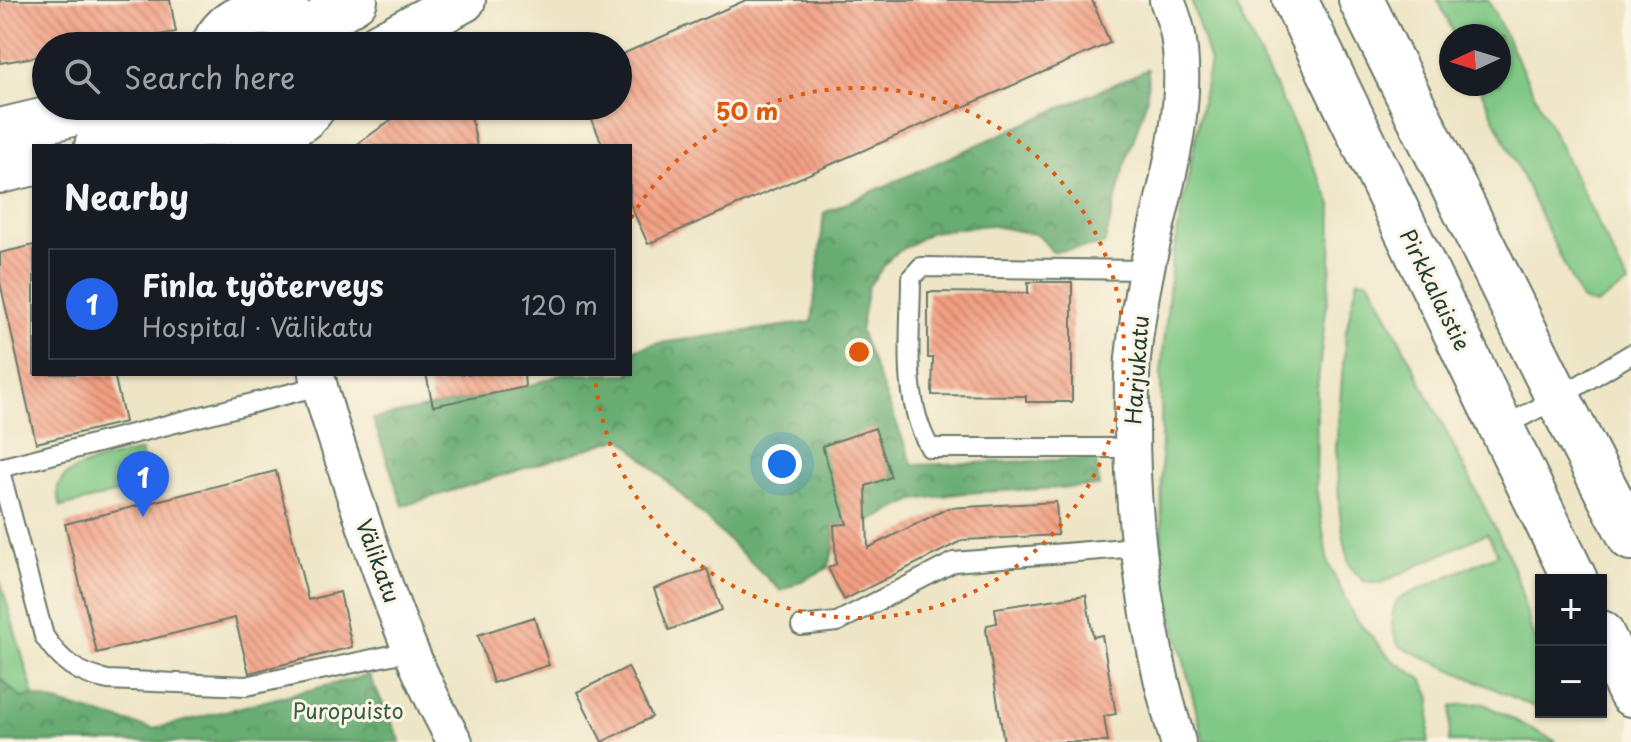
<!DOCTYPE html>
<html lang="en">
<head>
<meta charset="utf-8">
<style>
	body { margin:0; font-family:"Playpen Sans",sans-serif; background:#242831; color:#f1f3f6 }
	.controls { position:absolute; right:24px; bottom:24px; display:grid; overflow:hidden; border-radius:0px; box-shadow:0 2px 6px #0004 }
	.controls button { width:72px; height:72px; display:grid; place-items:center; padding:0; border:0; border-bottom:2px solid #363941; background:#171b24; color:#f1f3f6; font:40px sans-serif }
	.compass { position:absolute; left:1439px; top:24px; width:72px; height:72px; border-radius:50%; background:#171b24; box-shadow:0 2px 6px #0004; rotate:266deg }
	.you { position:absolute; left:782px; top:464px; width:28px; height:28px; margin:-20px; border:6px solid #fff; border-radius:50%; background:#1a73e8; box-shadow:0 0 0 12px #1a73e833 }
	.badge { display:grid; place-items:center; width:52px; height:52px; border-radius:50%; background:#2563eb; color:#fff; font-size:26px; font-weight:700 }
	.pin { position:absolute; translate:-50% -66px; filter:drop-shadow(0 2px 4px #0008) }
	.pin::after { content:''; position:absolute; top:42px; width:28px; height:24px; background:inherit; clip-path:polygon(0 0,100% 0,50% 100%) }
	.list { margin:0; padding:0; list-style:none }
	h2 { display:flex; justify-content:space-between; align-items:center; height:104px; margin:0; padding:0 32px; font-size:34px }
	h2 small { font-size:26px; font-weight:400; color:#9ea1a6 }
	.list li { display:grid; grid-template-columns:52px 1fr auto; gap:24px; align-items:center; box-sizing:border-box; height:112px; margin:0 16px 16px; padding:0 16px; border:2px solid #363941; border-radius:0px }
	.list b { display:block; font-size:30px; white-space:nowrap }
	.list p { margin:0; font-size:26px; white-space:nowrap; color:#9ea1a6 }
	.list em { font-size:26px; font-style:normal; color:#9ea1a6 }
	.icon { flex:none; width:44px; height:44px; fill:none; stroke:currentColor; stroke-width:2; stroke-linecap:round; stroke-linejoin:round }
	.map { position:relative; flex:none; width:1631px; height:742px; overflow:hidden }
	.search { position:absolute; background:#171b24; box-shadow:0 2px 6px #0004; left:32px; top:32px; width:600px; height:88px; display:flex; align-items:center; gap:20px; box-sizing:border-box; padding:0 28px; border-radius:44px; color:#9ea1a6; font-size:30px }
	.panel { position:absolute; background:#171b24; box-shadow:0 2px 6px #0004; left:32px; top:144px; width:600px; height:232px; border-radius:0px }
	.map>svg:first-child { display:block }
</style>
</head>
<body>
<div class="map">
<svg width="1631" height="742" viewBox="0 0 1631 742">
	<defs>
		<pattern id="forest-crowns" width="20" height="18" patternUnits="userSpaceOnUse" patternTransform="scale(2)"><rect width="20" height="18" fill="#68ac72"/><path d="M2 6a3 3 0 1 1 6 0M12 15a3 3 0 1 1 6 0" fill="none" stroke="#558d5e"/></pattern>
		<pattern id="building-back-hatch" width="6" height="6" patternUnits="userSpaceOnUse" patternTransform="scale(2)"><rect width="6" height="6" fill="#f29e82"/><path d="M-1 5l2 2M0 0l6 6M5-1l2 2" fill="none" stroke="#c3826b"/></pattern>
	</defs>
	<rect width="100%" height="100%" fill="#fcf5e5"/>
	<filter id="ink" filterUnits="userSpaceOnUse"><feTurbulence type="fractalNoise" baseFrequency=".0125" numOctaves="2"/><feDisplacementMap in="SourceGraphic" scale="16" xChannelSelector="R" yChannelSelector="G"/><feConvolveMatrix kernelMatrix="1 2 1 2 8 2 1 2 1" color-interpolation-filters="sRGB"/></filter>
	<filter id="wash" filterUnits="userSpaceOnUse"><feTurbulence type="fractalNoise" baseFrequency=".006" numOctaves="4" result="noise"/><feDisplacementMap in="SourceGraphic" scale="32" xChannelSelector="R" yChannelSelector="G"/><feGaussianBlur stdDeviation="1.8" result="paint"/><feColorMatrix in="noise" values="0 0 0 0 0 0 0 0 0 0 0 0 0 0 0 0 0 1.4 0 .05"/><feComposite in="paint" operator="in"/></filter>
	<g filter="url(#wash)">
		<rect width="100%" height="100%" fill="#eee5c6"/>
		<!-- grass -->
		<path fill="#80c885" stroke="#50825c" stroke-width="2" d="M1191 0H1233L1332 204 1331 265 1317 390 1316 487 1328 563 1354 617 1391 659 1422 679 1431 698 1428 742H1204L1162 572 1161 374 1172 262 1210 62Z
			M1438 0H1488L1628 284 1596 305 1581 300 1478 84H1499V36H1455Z
			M1358 279 1370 281 1507 552 1520 587 1532 633 1541 652V710L1399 646C1390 627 1389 618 1398 599L1498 554 1487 533 1381 583 1363 581 1349 565 1340 516 1336 449 1346 331Z
			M141 451 149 485 61 507C59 501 57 495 58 488 62 464 119 457 141 451Z
			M0 580 34 696 21 698 0 678Z
			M1482 703 1557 742H1449L1452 706Z"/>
		<!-- forest -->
		<path fill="url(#forest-crowns)" stroke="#447453" stroke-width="2" d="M1148 69 1147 99 1124 168 1104 245 1052 252 1039 235 988 225 931 232 892 256 868 287 860 331 913 465 1096 459 1099 486 964 493 914 500 867 523 834 525 835 544 828 568 781 591 622 438 403 506 373 419 525 387 563 374H630V351L653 344 812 322 824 213Z
			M369 675 401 742H0V678L21 698 34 696 153 729Z"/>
		<g id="blocks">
			<!-- building -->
			<path fill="url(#building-back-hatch)" d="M0 0H170L176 32 98 46H46V55L0 63Z
				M746 0H1092L1110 43 648 244 630 204V146H603L586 106H618V56Z
				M410 106H469L477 146H355Z
				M34 245V374H114L125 422 36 443 0 282V253Z
				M1028 282H1072V402H1026V396L932 395 933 358H928V292L1028 293Z
				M426 374H524L525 387 433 406Z
				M875 428 891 477 866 486 868 548 948 508 1056 502 1058 535 963 540 844 600 828 568 836 564 834 525 847 524 822 446Z
				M276 471 308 600 340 592 352 647 249 673 235 618 97 653 65 524Z
				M707 569 722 610 669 630 654 589Z
				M1086 595 1093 637 1102 635 1116 714 1104 716 1108 742H1004L986 630 987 625 997 623 995 608Z
				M534 617 549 665 493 683 478 635Z
				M628 667 652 717 602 742 577 692Z"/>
		</g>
	</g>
	<g filter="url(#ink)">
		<use href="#blocks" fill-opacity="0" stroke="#677867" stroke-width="2"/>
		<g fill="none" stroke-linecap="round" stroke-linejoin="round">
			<!-- lane casing -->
			<g stroke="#677867" stroke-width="22">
				<path id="lane" d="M1502 427 1558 398 1631 354
					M1132 448H930C901 399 911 332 911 278L921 267 1146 270
					M0 468 319 386
					M0 471 44 636C61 662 78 674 108 680L246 686 410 651
					M801 626 837 622 954 562 1137 547"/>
			</g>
			<!-- street casing -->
			<g stroke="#677867" stroke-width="38">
				<path id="street" d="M1167 0C1171 11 1176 23 1178 35 1191 113 1163 192 1147 268 1141 297 1136 328 1133 358 1131 380 1132 403 1132 425 1132 533 1147 638 1178 742
					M317 374C325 412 340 449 351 486 380 573 410 662 455 742"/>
			</g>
			<!-- secondary casing -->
			<g stroke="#677867" stroke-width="48">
				<path id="secondary" d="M309 29 355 0
					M213 46C234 0 296 4 320 46
					M378 46 463 0
					M218 106C240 139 292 139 314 106
					M0 131 105 106
					M97 146C144 133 186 123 234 123
					M0 171 34 163"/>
			</g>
			<!-- primary casing -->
			<g stroke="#677867" stroke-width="48">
				<path id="primary" d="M1295 0 1575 580
					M1361 0 1558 398 1631 538
					M1601 633 1631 694"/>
			</g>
			<!-- lane -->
			<use href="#lane" stroke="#fff" stroke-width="18"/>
			<!-- street -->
			<use href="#street" stroke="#fff" stroke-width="34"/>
			<!-- secondary -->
			<use href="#secondary" stroke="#fff" stroke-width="44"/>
			<!-- primary -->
			<use href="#primary" stroke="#fff" stroke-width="44"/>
		</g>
	</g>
	<!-- distance rings -->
	<path fill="none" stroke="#de580e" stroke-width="4" stroke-dasharray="4 8" d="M631 218A265 265 0 1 1 595 375"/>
	<g text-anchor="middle" stroke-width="6" stroke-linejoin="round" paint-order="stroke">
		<!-- street labels -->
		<g font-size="22" fill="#1f3d34" stroke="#fcf5e5">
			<text transform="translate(1435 290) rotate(64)" y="8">Pirkkalaistie</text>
			<text transform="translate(1137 370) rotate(-86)" y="8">Harjukatu</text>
			<text transform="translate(378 561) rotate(70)" y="8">Välikatu</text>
		</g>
		<!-- park labels -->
		<g font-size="22" fill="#376048" stroke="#fcf5e5">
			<text x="348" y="719">Puropuisto</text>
		</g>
	</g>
	<circle cx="859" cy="352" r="12" fill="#de580e" stroke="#fcf5e5" stroke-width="4"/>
	<g font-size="24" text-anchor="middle" font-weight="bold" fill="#de580e" stroke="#fcf5e5" stroke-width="6" stroke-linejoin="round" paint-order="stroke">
		<text x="747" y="120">50 m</text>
	</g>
</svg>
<div class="controls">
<button>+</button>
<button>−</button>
</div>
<svg class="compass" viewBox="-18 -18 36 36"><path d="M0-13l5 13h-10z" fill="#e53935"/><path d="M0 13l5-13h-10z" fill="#9ea1a6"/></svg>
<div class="you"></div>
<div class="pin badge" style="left:143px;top:517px">1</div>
<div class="search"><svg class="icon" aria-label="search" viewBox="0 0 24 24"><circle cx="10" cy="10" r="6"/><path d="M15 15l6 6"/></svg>Search here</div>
<section class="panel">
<h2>Nearby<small></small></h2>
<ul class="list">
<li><span class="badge">1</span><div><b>Finla työterveys</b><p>Hospital · Välikatu</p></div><em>120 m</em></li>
</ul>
</section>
</div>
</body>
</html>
